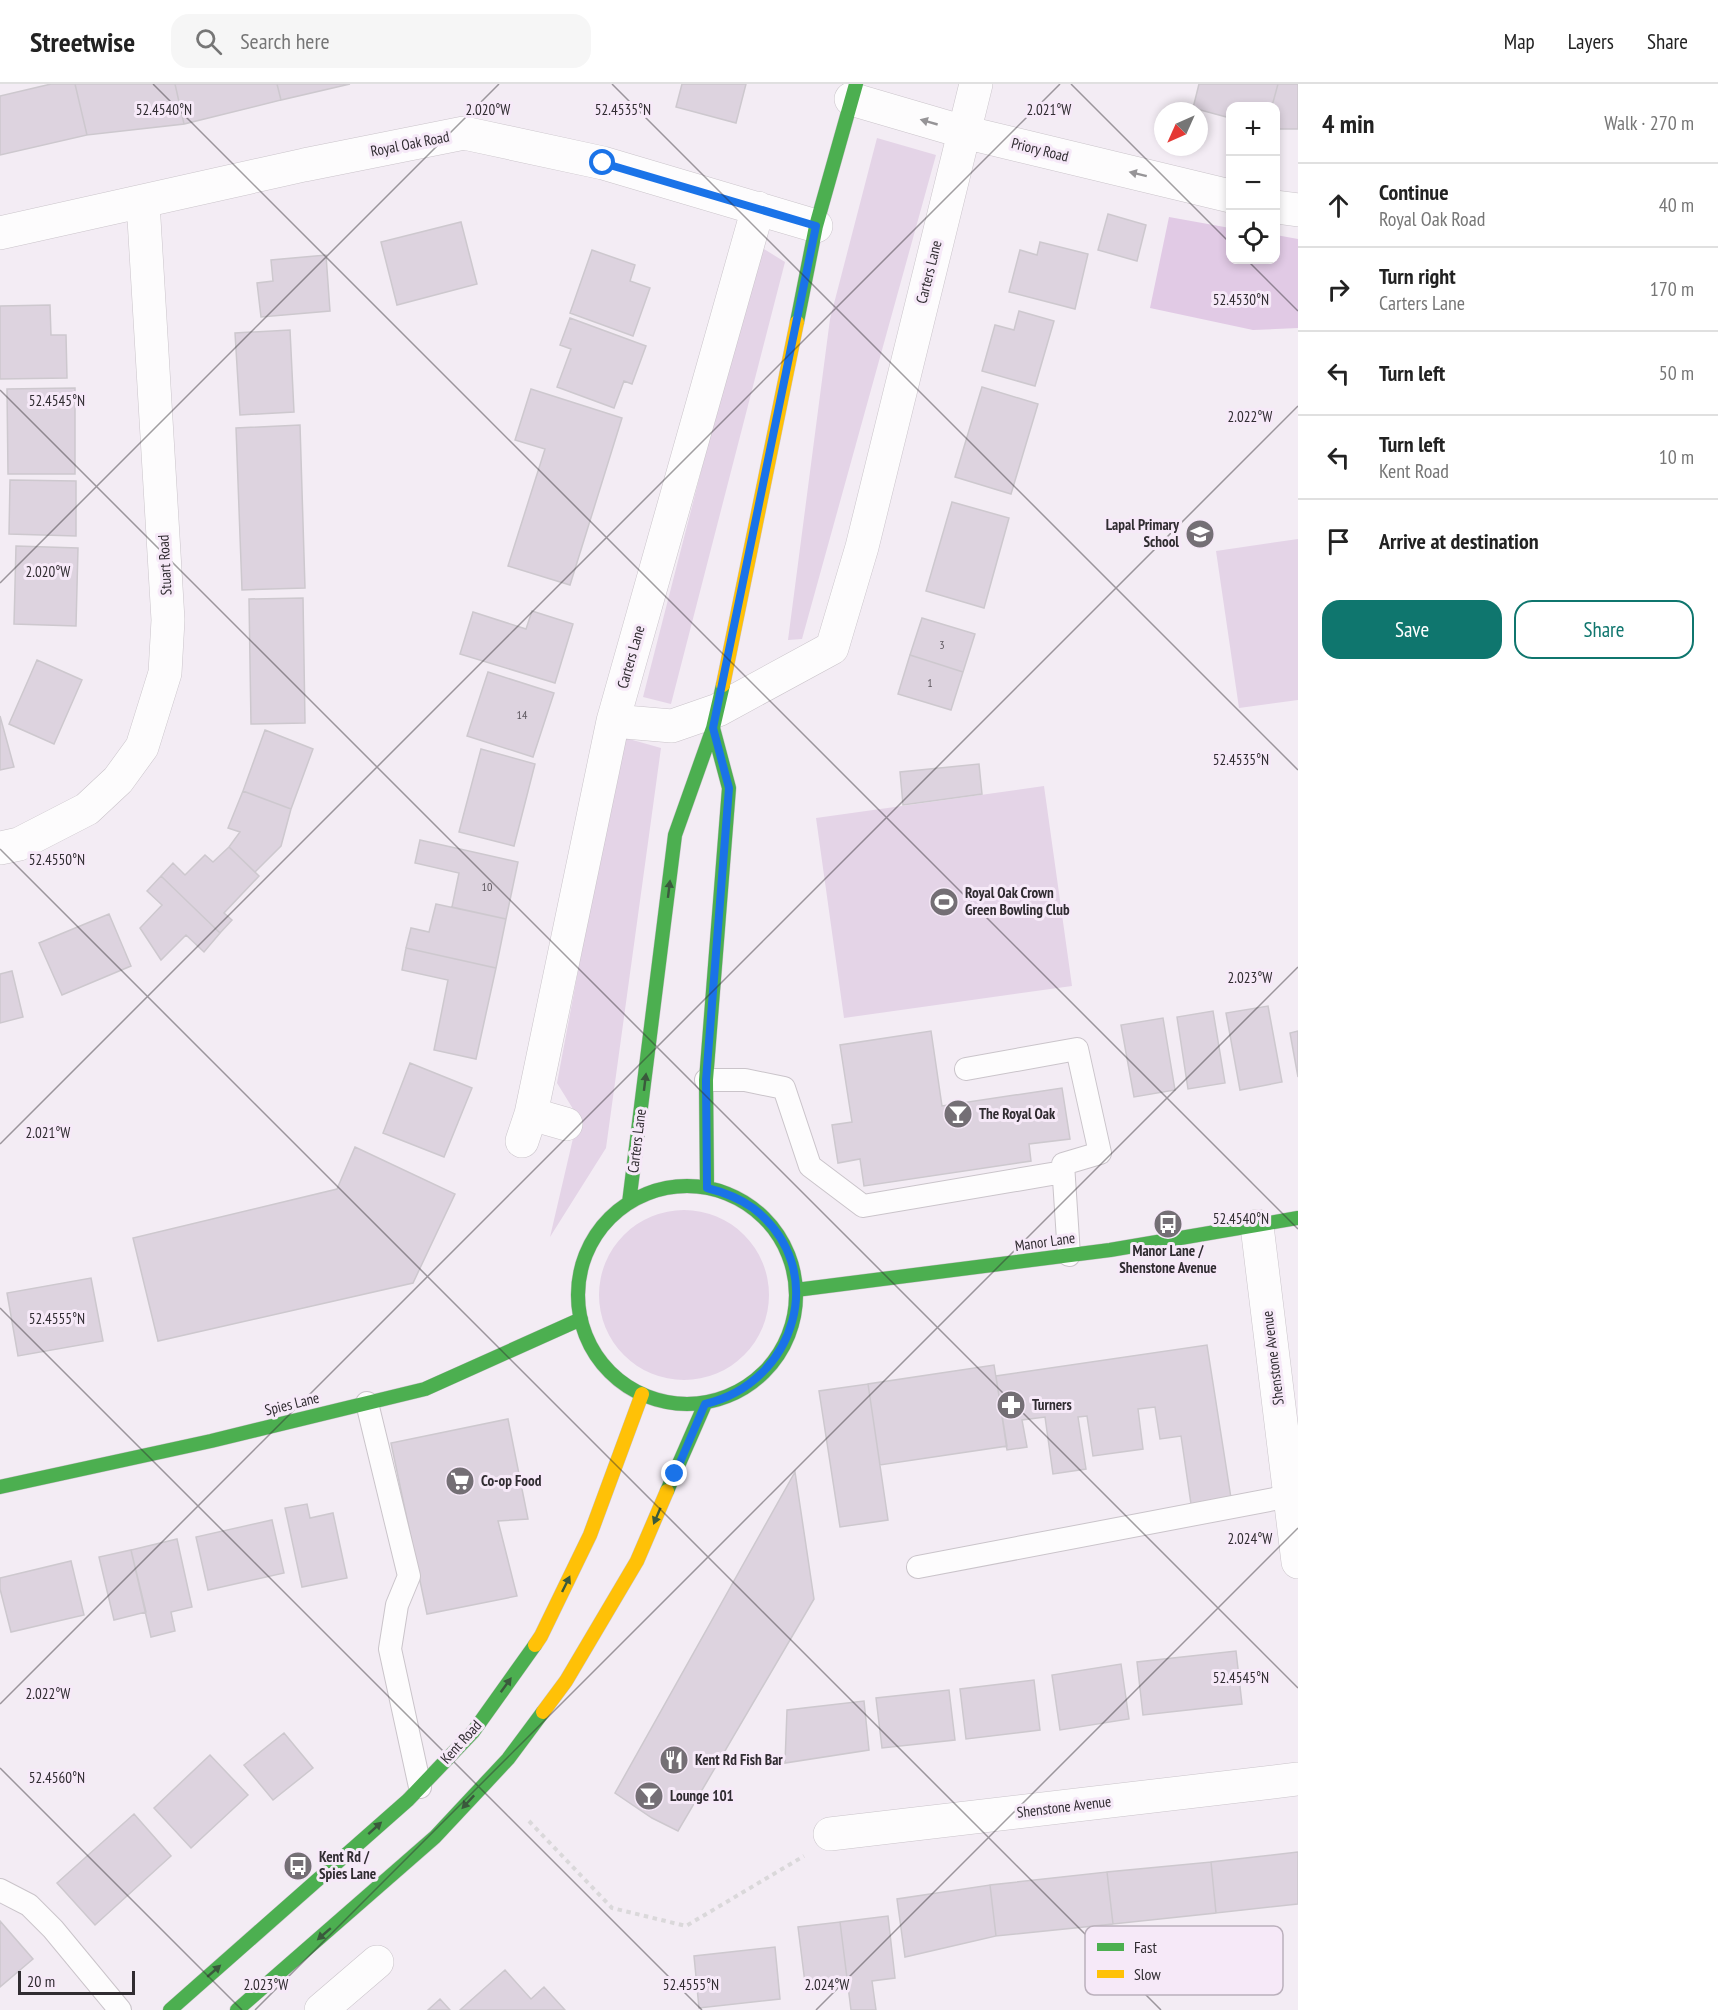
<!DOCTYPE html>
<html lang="en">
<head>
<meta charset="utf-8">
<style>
	body { margin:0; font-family:"PT Sans Narrow",sans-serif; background:#f6f6f6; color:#222 }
	.controls { position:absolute; right:18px; top:18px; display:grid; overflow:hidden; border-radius:12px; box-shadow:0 3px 9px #0003 }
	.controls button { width:54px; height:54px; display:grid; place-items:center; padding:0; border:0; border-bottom:2px solid #e0e0e0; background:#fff; color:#222; font:30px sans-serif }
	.compass { position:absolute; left:1154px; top:18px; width:54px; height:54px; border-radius:50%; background:#fff; box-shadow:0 3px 9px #0003; rotate:225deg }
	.scale { position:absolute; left:18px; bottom:15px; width:117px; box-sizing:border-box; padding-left:6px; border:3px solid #302c31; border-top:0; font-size:16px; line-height:21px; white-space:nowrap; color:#302c31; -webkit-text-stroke:4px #f6e9f8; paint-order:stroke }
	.stop { position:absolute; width:18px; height:18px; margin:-14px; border:4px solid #1a73e8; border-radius:50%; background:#fff }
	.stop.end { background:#1a73e8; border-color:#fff; box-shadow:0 2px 6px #0008 }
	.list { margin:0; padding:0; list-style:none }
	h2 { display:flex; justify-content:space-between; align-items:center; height:78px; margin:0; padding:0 24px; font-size:26px }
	h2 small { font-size:20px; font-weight:400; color:#767676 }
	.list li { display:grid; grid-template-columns:39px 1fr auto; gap:18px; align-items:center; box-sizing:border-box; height:84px; padding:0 24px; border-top:2px solid #e0e0e0 }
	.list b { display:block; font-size:22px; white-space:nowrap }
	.list p { margin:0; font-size:20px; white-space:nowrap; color:#767676 }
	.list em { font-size:20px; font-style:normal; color:#767676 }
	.actions { display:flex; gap:12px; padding:18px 24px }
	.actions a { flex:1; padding:14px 0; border:2px solid #0f766e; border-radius:18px; text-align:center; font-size:21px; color:#0f766e }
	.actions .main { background:#0f766e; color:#fff }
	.icon { flex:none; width:33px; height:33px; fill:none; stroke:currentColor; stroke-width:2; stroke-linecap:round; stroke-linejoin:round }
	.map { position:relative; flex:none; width:1298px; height:1926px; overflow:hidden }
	header { display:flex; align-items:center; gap:36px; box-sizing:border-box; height:84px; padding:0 30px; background:#fff; border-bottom:2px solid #e0e0e0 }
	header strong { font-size:28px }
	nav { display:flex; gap:33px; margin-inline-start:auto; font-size:21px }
	.search { width:420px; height:54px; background:#f6f6f6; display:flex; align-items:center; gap:15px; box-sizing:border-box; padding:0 21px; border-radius:18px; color:#767676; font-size:22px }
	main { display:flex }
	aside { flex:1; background:#fff }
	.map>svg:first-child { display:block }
</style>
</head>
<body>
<header>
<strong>Streetwise</strong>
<div class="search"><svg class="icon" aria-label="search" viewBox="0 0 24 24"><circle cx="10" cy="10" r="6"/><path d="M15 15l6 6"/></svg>Search here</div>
<nav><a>Map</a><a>Layers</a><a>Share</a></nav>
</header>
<main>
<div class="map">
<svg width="1298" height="1926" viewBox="0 0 1298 1926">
	<rect width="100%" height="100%" fill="#f3ecf4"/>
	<!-- green -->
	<path fill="#e4d4e7" d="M877 54 936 71 802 555 788 556 830 235Z
		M759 162 785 178 671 620 643 613Z
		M1298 455V616L1239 624 1216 467Z
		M622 653 661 664 606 1064 550 1153 578 1033 557 999Z
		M1044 702 1072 902 844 934 816 734Z
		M599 1211a85 85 0 1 1 170 0a85 85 0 1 1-170 0Z"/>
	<!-- forest -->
	<path fill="#e1cae5" d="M1169 133 1230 144V176H1276V151L1298 155V244L1253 246 1150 224Z"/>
	<!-- building -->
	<path fill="#ddd3df" stroke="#cdc8ce" stroke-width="1.5" d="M51 0H75L87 51 0 71V12Z
		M75 0H175L184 40 87 51Z
		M175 0H277L281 16 184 40Z
		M277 0H350L281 16Z
		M682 0H746L736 39 676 23Z
		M1199 0H1278L1272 22H1230V34L1193 24Z
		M1278 0H1298V45H1276V22H1272Z
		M1108 130 1146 141 1137 177 1098 166Z
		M461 138 477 200 397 221 381 158Z
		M1040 158 1088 170 1075 225 1009 208 1020 166 1037 171Z
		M592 166 635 181 630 197 650 204 633 252 570 229Z
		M326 171 330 227 261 233 257 199 273 197 271 176Z
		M50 221 51 251H66L67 294 0 295V222Z
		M1019 227 1054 237 1035 302 982 287 995 241 1014 246Z
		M570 234 646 262 632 300 624 297 614 324 557 303 571 265 560 261Z
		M290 246 294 328 240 331 235 249Z
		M982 303 1038 320 1011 410 955 393Z
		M75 304V390H8L7 305Z
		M531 305 622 334 570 501 508 482 545 365 515 356Z
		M300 341 305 504 242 506 236 344Z
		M10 396 76 397V452L9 450Z
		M952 418 1009 434 984 524 926 507Z
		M16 462 78 464 76 542 14 540Z
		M303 514 305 639 251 640 249 515Z
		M532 527 573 540 555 599 460 570 473 528 526 545Z
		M922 534 975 550 963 588 910 571Z
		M910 571 963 588 951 626 898 610Z
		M37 576 82 596 54 660 9 640Z
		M488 588 554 609 533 673 467 652Z
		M0 632 14 683 0 686Z
		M265 646 313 665 291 725 243 707Z
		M481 665 535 680 514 762 459 748Z
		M979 680 982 710 903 721 900 688Z
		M243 707 291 725 281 762 255 788 229 763 240 748 228 744Z
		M420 756 518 778 506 835 452 823 459 789 415 779Z
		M229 763 259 792 224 829 232 836 220 849 161 792 173 779 185 791 205 771 213 778Z
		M161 792 220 849 204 868 186 851 161 876 140 844 162 821 147 807Z
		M436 820 506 835 496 884 406 864 411 844 429 848Z
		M109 830 131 882 62 911 39 859Z
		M406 864 496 884 476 975 434 966 448 896 402 886Z
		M12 887 23 933 0 939V890Z
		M1268 922 1282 998 1240 1006 1226 929Z
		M1213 927 1225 999 1188 1005 1177 933Z
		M1163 934 1175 1006 1134 1013 1121 941Z
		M931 947 942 1022 1062 1004 1070 1055 1029 1060 1031 1077 864 1102 860 1075 838 1079 832 1041 852 1038 840 961Z
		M1298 947V993L1290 949Z
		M410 979 472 1004 444 1073 383 1049Z
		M355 1063 455 1110 413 1199 158 1257 133 1154 337 1105Z
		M91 1194 103 1257 18 1272 7 1209Z
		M1207 1261 1231 1414 1191 1420 1181 1352 1160 1355 1155 1323 1138 1325 1143 1365 1093 1372 1087 1332 1078 1333 1086 1385 1053 1390 1045 1333 1022 1336 1027 1363 1007 1366 996 1292Z
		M994 1281 1007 1362 880 1381 868 1300Z
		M868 1300 888 1436 840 1443 819 1307Z
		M508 1335 528 1435 498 1437 517 1512 427 1530 391 1359Z
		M795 1388 814 1515 678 1747 652 1734 615 1709Z
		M307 1420 310 1434 333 1429 347 1494 302 1503 285 1424Z
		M272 1436 284 1489 208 1506 196 1453Z
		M177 1455 192 1523 171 1528 175 1547 151 1553 131 1466Z
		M131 1466 146 1528 114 1536 99 1473Z
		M71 1477 84 1531 11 1548 0 1505V1494Z
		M1236 1567 1242 1620 1143 1631 1137 1578Z
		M1121 1580 1129 1635 1060 1646 1052 1591Z
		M1034 1596 1040 1646 966 1655 960 1605Z
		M949 1606 955 1656 882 1664 876 1614Z
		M864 1617 869 1666 785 1679 787 1626Z
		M284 1649 313 1684 273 1716 244 1681Z
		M210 1671 248 1711 191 1764 154 1724Z
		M134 1730 171 1772 95 1841 57 1799Z
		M1298 1768V1820L1216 1829 1211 1778Z
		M1211 1778 1216 1829 1113 1840 1107 1788Z
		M1107 1788 1113 1840 996 1852 990 1801Z
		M990 1801 996 1852 905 1873 897 1815Z
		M888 1832 895 1894 872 1897 876 1926H851L840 1838Z
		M0 1837 33 1875 0 1903Z
		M840 1838 847 1894 805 1899 798 1843Z
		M775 1863 780 1915 699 1924 694 1872Z
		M505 1886 531 1915 544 1903 565 1926H460Z
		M440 1915 450 1926H428Z"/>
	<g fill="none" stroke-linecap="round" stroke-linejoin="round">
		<!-- lane casing -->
		<g stroke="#cac4ca" stroke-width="24">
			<path id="lane" d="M966 985 1077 965 1100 1069 1063 1080 1069 1171
				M706 996H745L784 1004 810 1082 863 1122 1063 1088
				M367 1319 409 1492 397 1521 390 1565 420 1703
				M918 1483 1290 1412
				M0 1806 29 1821 53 1845 120 1926"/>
		</g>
		<!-- street casing -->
		<g stroke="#cac4ca" stroke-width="34">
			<path id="street" d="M851 15 964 48 1230 112
				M1276 123 1298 126
				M0 149 304 81 464 49 603 79 816 142
				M613 637 672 642 718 626 832 564 862 463 976 0
				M0 764 19 760 87 725 118 696 142 663 165 589 168 536 143 118
				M531 1030 566 1040
				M522 1057 531 1030 613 637 758 124
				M1257 1142 1298 1478
				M830 1750 1298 1695
				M321 1926 377 1878"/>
		</g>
		<!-- fast casing -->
		<g stroke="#cac4ca" stroke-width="15">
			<path id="fast" d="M797 238 816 142 856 0
				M578 1211a109 109 0 1 1 218 0a109 109 0 1 1-218 0Z
				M707 1104 706 996 729 704 713 644
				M629 1119 675 751 713 644 723 601
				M796 1206 1110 1166 1298 1134
				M0 1403 211 1357 425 1305 581 1235
				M667 1407 705 1320
				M170 1926 408 1716 473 1648 535 1561
				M237 1926 435 1753 508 1675 543 1628"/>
		</g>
		<!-- slow casing -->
		<g stroke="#cac4ca" stroke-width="15">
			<path id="slow" d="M723 601 797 238
				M535 1561 541 1552 590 1451 642 1310
				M543 1628 566 1597 637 1477 667 1407"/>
		</g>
		<!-- path -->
		<path stroke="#dad8da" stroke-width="4" stroke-dasharray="4.5 4.5" stroke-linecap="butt" d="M529 1737 612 1824 686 1842 804 1772"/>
		<!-- lane -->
		<use href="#lane" stroke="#fdfcfd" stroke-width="22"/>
		<!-- street -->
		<use href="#street" stroke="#fdfcfd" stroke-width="33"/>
		<!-- fast -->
		<use href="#fast" stroke="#4caf50" stroke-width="14"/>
		<!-- slow -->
		<use href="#slow" stroke="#ffc107" stroke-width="14"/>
	</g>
	<!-- one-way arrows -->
	<defs><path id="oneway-solid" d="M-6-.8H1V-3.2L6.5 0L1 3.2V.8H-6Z" transform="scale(1.5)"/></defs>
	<g fill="#969497">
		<use href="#oneway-solid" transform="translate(929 38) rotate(-164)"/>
		<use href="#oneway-solid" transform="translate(1138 90) rotate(-166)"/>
	</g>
	<g fill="#3a5a3c">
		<use href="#oneway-solid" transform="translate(669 805) rotate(-83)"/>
		<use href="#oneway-solid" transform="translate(645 998) rotate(-83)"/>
		<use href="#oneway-solid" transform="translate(657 1432) rotate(113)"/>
		<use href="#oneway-solid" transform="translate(566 1500) rotate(-64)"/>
		<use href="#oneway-solid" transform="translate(506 1601) rotate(-54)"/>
		<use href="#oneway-solid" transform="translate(468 1718) rotate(133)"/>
		<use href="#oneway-solid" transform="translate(375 1744) rotate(-42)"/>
		<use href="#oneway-solid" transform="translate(324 1850) rotate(139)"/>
		<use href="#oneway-solid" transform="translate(214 1887) rotate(-41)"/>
	</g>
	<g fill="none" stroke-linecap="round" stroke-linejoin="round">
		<!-- route -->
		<path stroke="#1a73e8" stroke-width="8" d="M603 79 816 142 713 644 729 704 706 996 707 1104C723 1108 739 1114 753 1124 831 1184 796 1299 705 1320L675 1390"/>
	</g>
	<!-- ticks -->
	<path fill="none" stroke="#302c31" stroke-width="1.5" stroke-opacity="0.45" d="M153 0 1298 1145M612 0 1298 686M1071 0 1230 159M1247 176 1298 227M0 306 1298 1604M0 499 499 0M0 765 1161 1926M0 1060 1060 0M0 1224 702 1926M0 1620 1298 322M0 1684 242 1926M255 1926 1298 883M816 1926 1298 1444"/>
	<!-- icons -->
	<defs>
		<g id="school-disc" transform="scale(1.5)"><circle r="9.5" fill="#746f75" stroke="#f6e9f8"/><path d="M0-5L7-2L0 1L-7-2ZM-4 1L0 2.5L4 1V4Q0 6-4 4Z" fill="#fff"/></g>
		<g id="stadium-disc" transform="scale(1.5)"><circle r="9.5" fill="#746f75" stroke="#f6e9f8"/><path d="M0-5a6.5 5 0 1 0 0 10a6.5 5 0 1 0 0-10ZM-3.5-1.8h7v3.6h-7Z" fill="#fff"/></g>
		<g id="bar-disc" transform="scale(1.5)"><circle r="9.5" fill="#746f75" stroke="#f6e9f8"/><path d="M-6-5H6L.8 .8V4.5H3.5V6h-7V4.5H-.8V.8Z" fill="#fff"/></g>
		<g id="bus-disc" transform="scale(1.5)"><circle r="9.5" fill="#746f75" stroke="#f6e9f8"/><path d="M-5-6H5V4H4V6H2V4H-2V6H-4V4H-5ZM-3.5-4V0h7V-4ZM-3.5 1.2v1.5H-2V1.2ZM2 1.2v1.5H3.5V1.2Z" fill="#fff"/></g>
		<g id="pharmacy-disc" transform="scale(1.5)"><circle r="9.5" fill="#746f75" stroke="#f6e9f8"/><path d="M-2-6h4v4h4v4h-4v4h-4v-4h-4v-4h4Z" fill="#fff"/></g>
		<g id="supermarket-disc" transform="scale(1.5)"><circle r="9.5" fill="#746f75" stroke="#f6e9f8"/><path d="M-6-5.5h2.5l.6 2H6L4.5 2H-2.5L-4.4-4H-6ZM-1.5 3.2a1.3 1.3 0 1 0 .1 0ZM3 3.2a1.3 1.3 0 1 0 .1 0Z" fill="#fff"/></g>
		<g id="restaurant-disc" transform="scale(1.5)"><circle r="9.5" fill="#746f75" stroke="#f6e9f8"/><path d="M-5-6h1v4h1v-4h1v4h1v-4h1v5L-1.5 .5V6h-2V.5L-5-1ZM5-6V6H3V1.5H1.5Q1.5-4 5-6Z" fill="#fff"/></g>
	</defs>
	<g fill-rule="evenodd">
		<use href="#school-disc" x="1200" y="450"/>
		<use href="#stadium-disc" x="944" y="818"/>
		<use href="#bar-disc" x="958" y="1030"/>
		<use href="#bus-disc" x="1168" y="1140"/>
		<use href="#pharmacy-disc" x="1011" y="1321"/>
		<use href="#supermarket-disc" x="460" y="1397"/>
		<use href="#restaurant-disc" x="674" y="1676"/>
		<use href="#bar-disc" x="649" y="1712"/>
		<use href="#bus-disc" x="298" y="1782"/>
	</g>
	<g text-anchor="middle" stroke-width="6" stroke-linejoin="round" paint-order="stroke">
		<!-- number labels -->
		<g font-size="12" fill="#5e585f">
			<text x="942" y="565">3</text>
			<text x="930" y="603">1</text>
			<text x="522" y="635">14</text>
			<text x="487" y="807">10</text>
		</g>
		<!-- street labels -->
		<g font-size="15" fill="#302c31" stroke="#f6e9f8">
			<text transform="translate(410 60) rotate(-11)" y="5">Royal Oak Road</text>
			<text transform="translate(1040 66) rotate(14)" y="5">Priory Road</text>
			<text transform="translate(929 188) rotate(-76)" y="5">Carters Lane</text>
			<text transform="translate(165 481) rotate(-93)" y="5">Stuart Road</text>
			<text transform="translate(631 573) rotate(-74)" y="5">Carters Lane</text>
			<text transform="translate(637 1057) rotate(-83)" y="5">Carters Lane</text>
			<text transform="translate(1045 1158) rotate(-8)" y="5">Manor Lane</text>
			<text transform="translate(1273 1274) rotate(-97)" y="5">Shenstone Avenue</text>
			<text transform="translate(292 1320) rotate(-14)" y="5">Spies Lane</text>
			<text transform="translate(461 1658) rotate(-48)" y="5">Kent Road</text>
			<text transform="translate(1064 1723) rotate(-7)" y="5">Shenstone Avenue</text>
		</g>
		<!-- poi labels -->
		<g font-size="15" font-weight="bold" fill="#302c31" stroke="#f6e9f8" text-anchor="start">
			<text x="1179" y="446" text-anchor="end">Lapal Primary<tspan x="1179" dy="17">School</tspan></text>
			<text x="965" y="814">Royal Oak Crown<tspan x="965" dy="17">Green Bowling Club</tspan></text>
			<text x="979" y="1035">The Royal Oak</text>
			<text x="1168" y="1172" text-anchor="middle">Manor Lane /<tspan x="1168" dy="17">Shenstone Avenue</tspan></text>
			<text x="1032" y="1326">Turners</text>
			<text x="481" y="1402">Co-op Food</text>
			<text x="695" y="1681">Kent Rd Fish Bar</text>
			<text x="670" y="1717">Lounge 101</text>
			<text x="319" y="1778">Kent Rd /<tspan x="319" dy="17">Spies Lane</tspan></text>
		</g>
	</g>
	<!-- legend -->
	<rect x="1085" y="1842" width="198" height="69" rx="9" fill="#f6e9f8" stroke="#bbb0bc" stroke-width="1.5"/>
	<rect x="1097" y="1859" width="27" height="8" fill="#4caf50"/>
	<rect x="1097" y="1886" width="27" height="8" fill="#ffc107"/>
	<g font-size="16" fill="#302c31">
		<text x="1134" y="1869">Fast</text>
		<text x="1134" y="1896">Slow</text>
	</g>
	<g font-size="15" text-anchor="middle" fill="#302c31" stroke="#f6e9f8" stroke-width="6" stroke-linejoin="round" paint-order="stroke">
		<text x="164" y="31">52.4540°N</text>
		<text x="488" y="31">2.020°W</text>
		<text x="623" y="31">52.4535°N</text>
		<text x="1049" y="31">2.021°W</text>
		<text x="1241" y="221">52.4530°N</text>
		<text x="57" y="322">52.4545°N</text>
		<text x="1250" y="338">2.022°W</text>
		<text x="48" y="493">2.020°W</text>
		<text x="1241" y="681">52.4535°N</text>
		<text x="57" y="781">52.4550°N</text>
		<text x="1250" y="899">2.023°W</text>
		<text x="48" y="1054">2.021°W</text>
		<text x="1241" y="1140">52.4540°N</text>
		<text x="57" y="1240">52.4555°N</text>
		<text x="1250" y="1460">2.024°W</text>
		<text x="1241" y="1599">52.4545°N</text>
		<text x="48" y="1615">2.022°W</text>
		<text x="57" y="1699">52.4560°N</text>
		<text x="266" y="1906">2.023°W</text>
		<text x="691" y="1906">52.4555°N</text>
		<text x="827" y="1906">2.024°W</text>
	</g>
</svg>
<div class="controls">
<button>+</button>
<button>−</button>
<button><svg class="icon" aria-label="locate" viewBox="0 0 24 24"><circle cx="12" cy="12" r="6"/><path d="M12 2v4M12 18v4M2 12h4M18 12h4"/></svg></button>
</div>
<svg class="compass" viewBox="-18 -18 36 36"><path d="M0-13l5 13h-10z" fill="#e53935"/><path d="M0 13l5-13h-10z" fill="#767676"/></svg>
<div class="scale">20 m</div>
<div class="stop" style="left:603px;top:79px"></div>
<div class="stop end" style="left:675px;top:1390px"></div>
</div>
<aside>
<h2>4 min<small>Walk · 270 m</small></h2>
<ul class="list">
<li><svg class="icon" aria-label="ahead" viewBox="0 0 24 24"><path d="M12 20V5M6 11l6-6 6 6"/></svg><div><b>Continue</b><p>Royal Oak Road</p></div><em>40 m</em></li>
<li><svg class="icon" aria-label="right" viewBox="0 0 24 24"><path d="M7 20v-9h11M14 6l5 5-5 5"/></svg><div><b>Turn right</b><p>Carters Lane</p></div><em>170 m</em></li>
<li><svg class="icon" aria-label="left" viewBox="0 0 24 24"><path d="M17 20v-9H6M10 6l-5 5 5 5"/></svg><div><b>Turn left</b></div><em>50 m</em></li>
<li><svg class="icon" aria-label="left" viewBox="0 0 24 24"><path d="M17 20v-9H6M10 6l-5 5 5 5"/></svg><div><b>Turn left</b><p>Kent Road</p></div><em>10 m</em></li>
<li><svg class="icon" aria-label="arrive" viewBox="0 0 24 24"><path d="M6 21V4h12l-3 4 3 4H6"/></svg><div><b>Arrive at destination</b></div></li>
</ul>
<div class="actions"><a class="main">Save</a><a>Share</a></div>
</aside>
</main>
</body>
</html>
